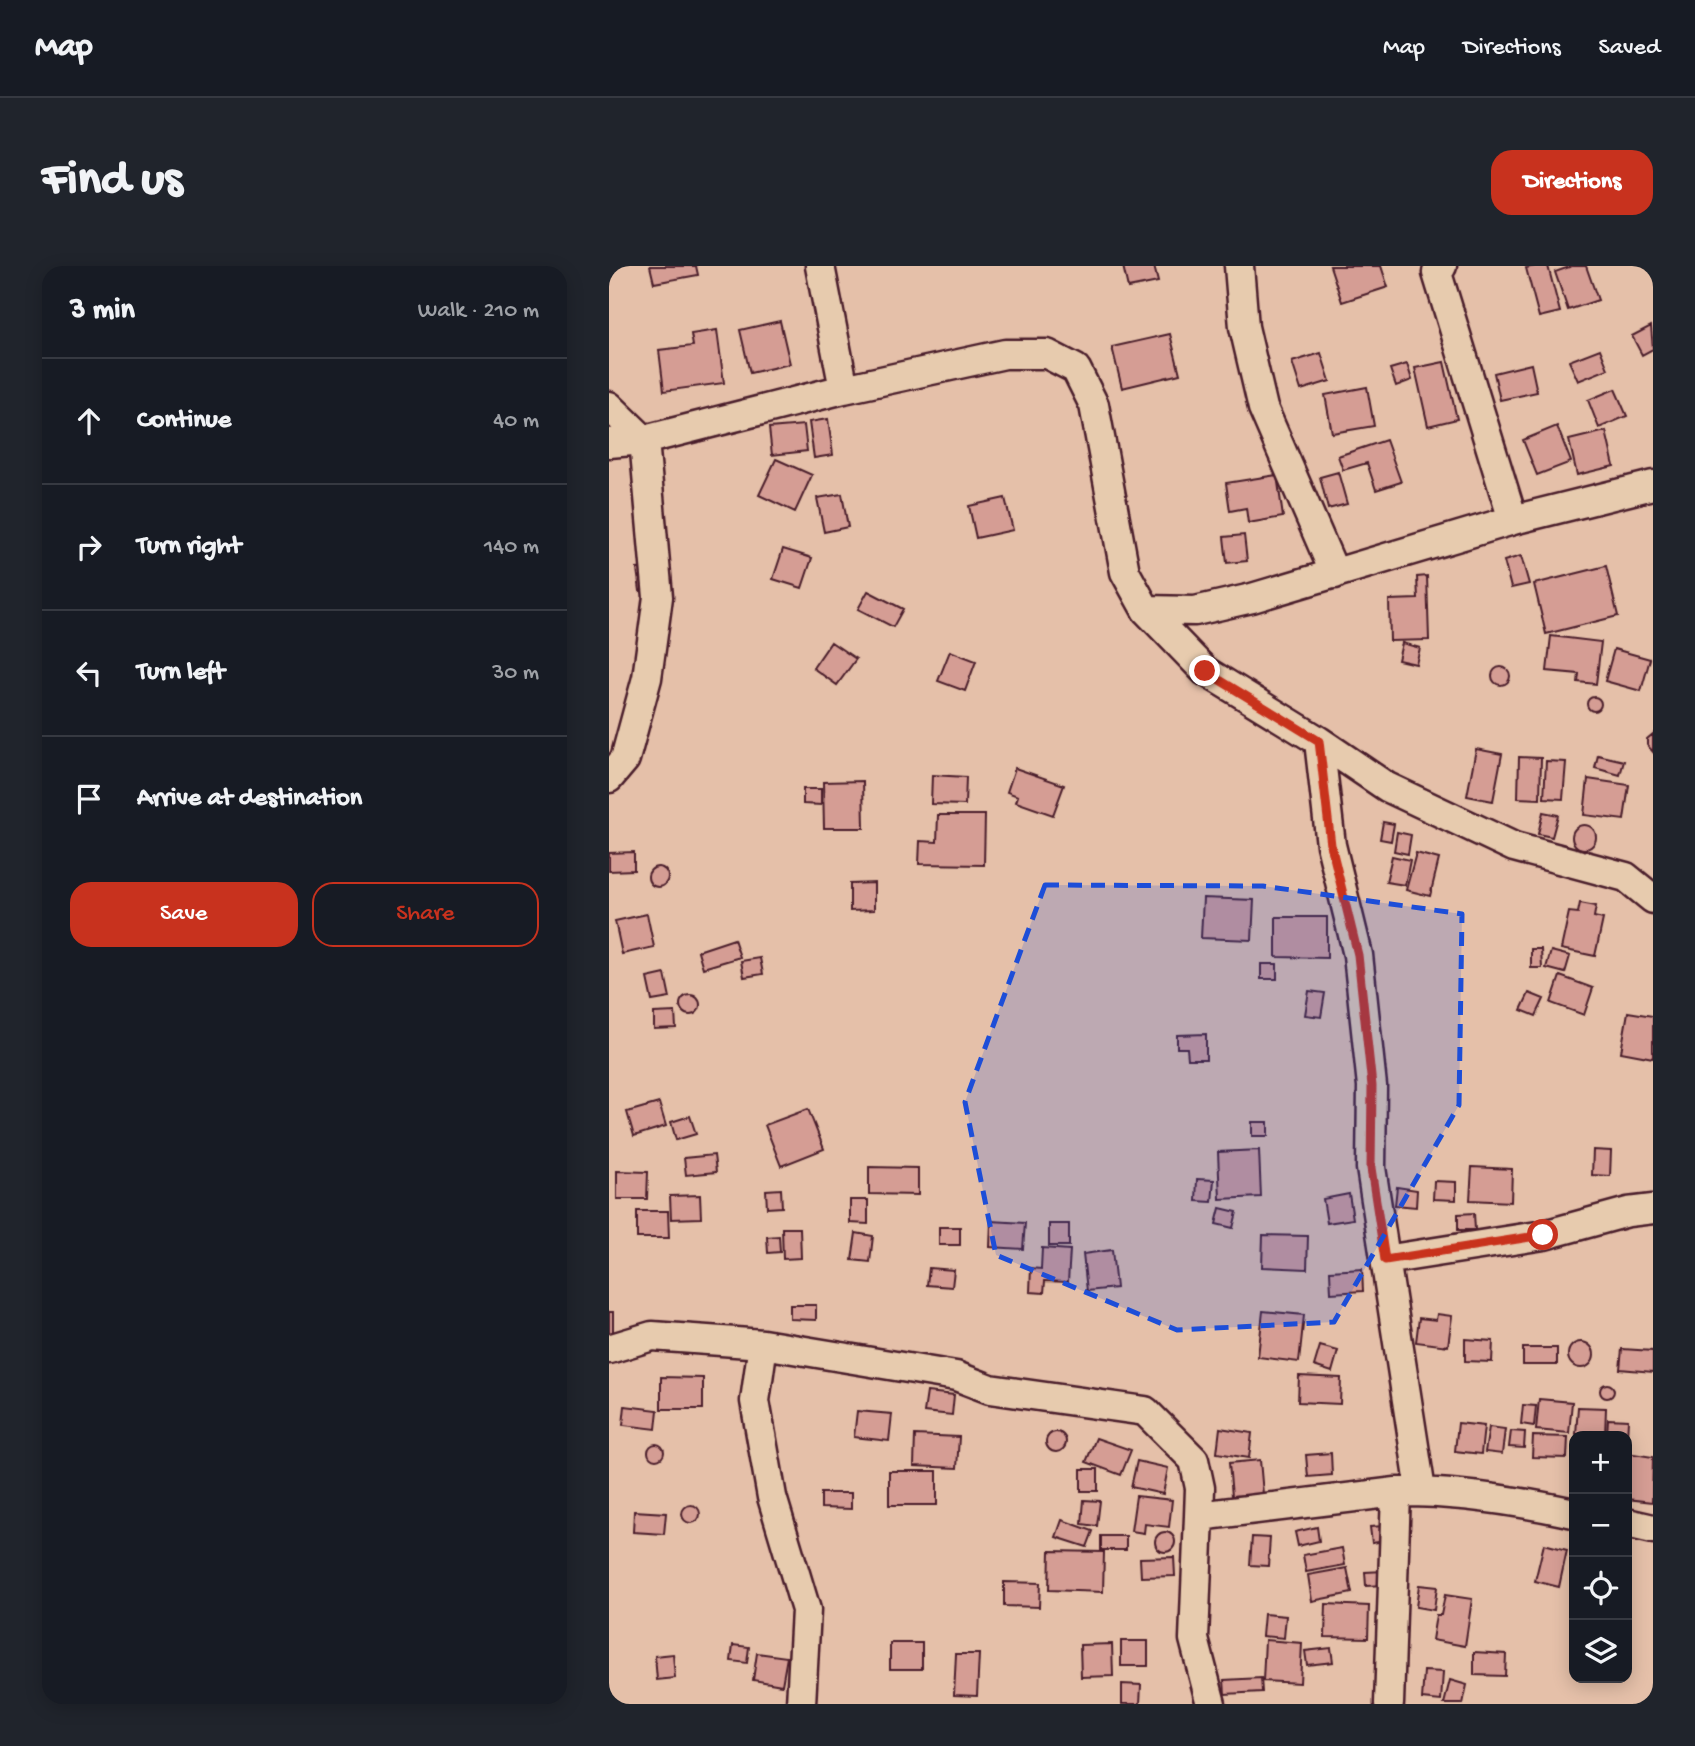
<!DOCTYPE html>
<html lang="en">
<head>
<meta charset="utf-8">
<style>
	body { margin:0; font-family:"Gochi Hand",sans-serif; background:#20242c; color:#f1f3f6 }
	.controls { position:absolute; right:21px; bottom:21px; display:grid; overflow:hidden; border-radius:14px; box-shadow:0 4px 18px #0003 }
	.controls button { width:63px; height:63px; display:grid; place-items:center; padding:0; border:0; border-bottom:2px solid #363941; background:#171b24; color:#f1f3f6; font:35px sans-serif }
	.stop { position:absolute; width:21px; height:21px; margin:-16px; border:5px solid #c8321e; border-radius:50%; background:#fff }
	.stop.end { background:#c8321e; border-color:#fff; box-shadow:0 2px 7px #0008 }
	.list { margin:0; padding:0; list-style:none }
	h2 { display:flex; justify-content:space-between; align-items:center; height:91px; margin:0; padding:0 28px; font-size:30px }
	h2 small { font-size:23px; font-weight:400; color:#9ea1a6 }
	.list li { display:grid; grid-template-columns:46px 1fr auto; gap:21px; align-items:center; box-sizing:border-box; height:126px; padding:0 28px; border-top:2px solid #363941 }
	.list b { display:block; font-size:26px; white-space:nowrap }
	.list em { font-size:23px; font-style:normal; color:#9ea1a6 }
	.actions { display:flex; gap:14px; padding:21px 28px }
	.actions a { flex:1; padding:16px 0; border:2px solid #c8321e; border-radius:21px; text-align:center; font-size:24px; color:#c8321e }
	.actions .main { background:#c8321e; color:#fff }
	.icon { flex:none; width:38px; height:38px; fill:none; stroke:currentColor; stroke-width:2; stroke-linecap:round; stroke-linejoin:round }
	.map { position:relative; flex:none; width:1044px; height:1438px; overflow:hidden; border-radius:21px }
	header { display:flex; align-items:center; gap:42px; box-sizing:border-box; height:98px; padding:0 35px; background:#171b24; border-bottom:2px solid #363941 }
	header strong { font-size:33px }
	nav { display:flex; gap:38px; margin-inline-start:auto; font-size:24px }
	.intro { display:flex; align-items:center; justify-content:space-between; box-sizing:border-box; height:168px; padding:0 42px }
	h1 { margin:0; font-size:49px }
	.button { padding:18px 32px; border-radius:21px; background:#c8321e; color:#fff; font-size:24px; font-weight:700 }
	main { display:flex; gap:42px; padding:0 42px }
	aside { flex:1; background:#171b24; border-radius:21px; box-shadow:0 4px 18px #0003 }
	.map>svg:first-child { display:block }
</style>
</head>
<body>
<header>
<strong>Map</strong>
<nav><a>Map</a><a>Directions</a><a>Saved</a></nav>
</header>
<div class="intro"><h1>Find us</h1><a class="button">Directions</a></div>
<main>
<aside>
<h2>3 min<small>Walk · 210 m</small></h2>
<ul class="list">
<li><svg class="icon" aria-label="ahead" viewBox="0 0 24 24"><path d="M12 20V5M6 11l6-6 6 6"/></svg><div><b>Continue</b></div><em>40 m</em></li>
<li><svg class="icon" aria-label="right" viewBox="0 0 24 24"><path d="M7 20v-9h11M14 6l5 5-5 5"/></svg><div><b>Turn right</b></div><em>140 m</em></li>
<li><svg class="icon" aria-label="left" viewBox="0 0 24 24"><path d="M17 20v-9H6M10 6l-5 5 5 5"/></svg><div><b>Turn left</b></div><em>30 m</em></li>
<li><svg class="icon" aria-label="arrive" viewBox="0 0 24 24"><path d="M6 21V4h12l-3 4 3 4H6"/></svg><div><b>Arrive at destination</b></div></li>
</ul>
<div class="actions"><a class="main">Save</a><a>Share</a></div>
</aside>
<div class="map">
<svg width="1044" height="1438" viewBox="0 0 1044 1438">
	<rect width="100%" height="100%" fill="#e5c0a9"/>
	<filter id="ink" filterUnits="userSpaceOnUse"><feTurbulence type="fractalNoise" baseFrequency=".0143" numOctaves="2"/><feDisplacementMap in="SourceGraphic" scale="14" xChannelSelector="R" yChannelSelector="G"/><feConvolveMatrix kernelMatrix="1 2 1 2 8 2 1 2 1" color-interpolation-filters="sRGB"/></filter>
	<g filter="url(#ink)">
		<!-- building -->
		<path fill="#d59d94" stroke="#4a1f2b" stroke-width="2" d="M41 0H87L89 9 45 17Z
			M514 0H545L549 16 519 22Z
			M721 0H772L779 21 733 36Z
			M926 0H939L951 46 930 51 917 2Z
			M963 0H977L989 34 959 44 946 6Z
			M171 55 181 98 141 107 131 64Z
			M1042 60 1044 83 1033 89 1023 70Z
			M108 64 115 117 55 125 50 84 84 80 82 68Z
			M561 68 571 108 513 122 503 81Z
			M991 83 999 103 969 115 960 95Z
			M712 87 721 115 692 124 683 96Z
			M835 96 848 153 819 160 806 102Z
			M798 98 803 114 787 120 781 103Z
			M922 98 928 126 891 134 885 107Z
			M758 121 765 160 723 167 716 129Z
			M1006 123 1018 150 990 162 979 134Z
			M219 153 224 189 205 192 200 156Z
			M195 159 198 185 163 189 160 162Z
			M948 160 962 196 928 209 914 174Z
			M997 165 1005 200 968 209 960 174Z
			M777 174 792 216 767 224 758 197 734 204 729 190Z
			M167 193 203 209 186 246 150 229Z
			M729 206 738 238 719 243 711 211Z
			M668 209 674 251 639 257 637 242 621 245 617 217Z
			M233 228 239 261 215 266 208 232Z
			M396 232 404 264 367 272 360 240Z
			M635 269 638 295 618 297 615 271Z
			M174 283 203 292 193 322 164 313Z
			M912 290 920 318 902 322 895 295Z
			M997 300 1009 350 937 368 925 318Z
			M40 302 44 323 31 325 28 303Z
			M818 310 820 374 781 375 780 334 809 333 808 311Z
			M259 325 294 343 284 361 249 343Z
			M942 370 992 376 987 418 969 416 970 408 938 405Z
			M222 376 247 393 228 419 204 402Z
			M793 377 811 382 807 398 789 394Z
			M1005 383 1041 393 1032 425 996 415Z
			M341 385 367 395 356 425 329 415Z
			M883 410a9 9 0 1 1 18 0a9 9 0 1 1-18 0Z
			M978 438a7 7 0 1 1 14 0a7 7 0 1 1-14 0Z
			M1044 468V486L1038 479V473Z
			M867 483 893 488 884 535 858 530Z
			M989 489 1015 495 1011 509 986 502Z
			M910 491 932 492 931 533 909 532Z
			M937 495 957 496 954 533 935 532Z
			M406 502 455 519 444 549 407 536 409 530 398 526Z
			M323 509 357 511 356 539 322 538Z
			M979 513 1020 519 1015 554 975 549Z
			M254 515 255 562H215L214 516Z
			M194 523H212V539L194 538Z
			M934 546 949 549 943 571 929 568Z
			M329 549H376L375 599 310 598 311 575 328 576Z
			M774 556 785 558 782 575 771 573Z
			M963 571a12 12 0 1 1 24 0a12 12 0 1 1-24 0Z
			M788 566 802 569 799 588 785 585Z
			M25 586V604L0 605V587Z
			M807 587 830 593 821 630 797 624Z
			M783 590 801 594 796 619 777 616Z
			M39 611a10 10 0 1 1 20 0a10 10 0 1 1-20 0Z
			M265 617V644L241 645V618Z
			M594 632 645 634 643 674 592 672Z
			M971 637 987 640 985 651 994 653 986 690 952 683 960 646 969 647Z
			M38 648 45 681 13 688 6 655Z
			M667 651H718V692L667 691Z
			M125 673 131 691 94 702 89 685Z
			M922 683H932L933 702H922Z
			M942 685 961 690 956 707 937 702Z
			M151 692 154 708 135 711 132 695Z
			M652 698H668V713H652Z
			M56 708 61 732 43 735 38 712Z
			M951 710 984 722 975 749 942 737Z
			M700 725 716 727 712 751 696 749Z
			M920 727 935 733 927 750 912 744Z
			M71 739a10 10 0 1 1 20 0a10 10 0 1 1-20 0Z
			M66 746 67 762 45 763V747Z
			M1019 746 1044 750V792L1012 786Z
			M597 768V793H579L578 782H568V769Z
			M50 837 57 860 25 870 18 846Z
			M199 843 215 883 172 900 156 859Z
			M81 850 87 868 67 874 62 856Z
			M643 856H659V870H643Z
			M650 884 652 931 611 933 609 886Z
			M984 884 1002 885 1001 910 983 909Z
			M105 889 107 906 77 909 75 892Z
			M260 901 309 902V929L260 928Z
			M863 901 903 903 902 936 861 934Z
			M8 905 39 906 38 933H8Z
			M588 913 605 914 603 936 587 935Z
			M825 915 847 916V934L824 933Z
			M788 921 808 924 807 941 786 939Z
			M172 923 173 941 158 942 157 924Z
			M740 928 744 953 718 957 714 933Z
			M91 929 92 952 62 953 61 930Z
			M241 934H259V958L241 957Z
			M611 942 628 946 624 962 607 958Z
			M28 945H59L60 972H28Z
			M865 947 866 964H849V948Z
			M382 955 416 957 414 983 381 981Z
			M440 958H460V980H440Z
			M330 961H351V979H330Z
			M173 962H191L192 992 174 993Z
			M247 967 264 970 261 996 243 994Z
			M654 969 699 970 698 1003 653 1001Z
			M170 970 171 986 159 987 158 971Z
			M433 982 461 984 459 1016 436 1015 435 1027 421 1026 422 1002 432 1003Z
			M503 984 507 1022 478 1025 474 988Z
			M320 1002 345 1004 343 1021 318 1019Z
			M753 1003 754 1025 722 1027 721 1005Z
			M181 1039H207V1054L181 1053Z
			M654 1045 695 1049 690 1096 649 1091Z
			M0 1046H4V1068H0Z
			M828 1048 843 1050 839 1080 807 1076 810 1052 827 1054Z
			M856 1073 884 1075 883 1096 856 1095Z
			M959 1089a13 13 0 1 1 26 0a13 13 0 1 1-26 0Z
			M711 1080 729 1085 723 1106 705 1100Z
			M914 1082H948V1099H914Z
			M1013 1083 1044 1085V1106L1011 1103Z
			M690 1110 732 1112 731 1138 689 1136Z
			M52 1111 94 1112V1143H52Z
			M991 1125a7 7 0 1 1 14 0a7 7 0 1 1-14 0Z
			M318 1126 345 1129 343 1149 315 1146Z
			M930 1133 963 1136 960 1167 927 1164Z
			M914 1139 927 1140 925 1160 912 1158Z
			M16 1140 49 1144 47 1163 14 1159Z
			M969 1141 997 1142 996 1169 967 1168Z
			M248 1145 283 1148 280 1175 245 1171Z
			M999 1153 1019 1154 1018 1170 998 1169Z
			M849 1157 875 1160 872 1188 846 1185Z
			M880 1161 896 1163 893 1188 876 1186Z
			M611 1162 643 1167 640 1192 608 1187Z
			M902 1165 916 1166 915 1182 900 1181Z
			M437 1176a10 10 0 1 1 20 0a10 10 0 1 1-20 0Z
			M306 1169 350 1171 348 1202 305 1200Z
			M924 1170 959 1171 958 1192 923 1191Z
			M487 1172 522 1184 512 1209 477 1196Z
			M39 1186a8 8 0 1 1 16 0a8 8 0 1 1-16 0Z
			M722 1187 723 1209 699 1211 697 1189Z
			M1018 1187 1044 1191 1043 1236 1018 1233Z
			M651 1194 654 1228 623 1230 620 1197Z
			M528 1195 559 1202 554 1228 522 1221Z
			M472 1203H489V1225H472Z
			M280 1205H328V1239H280Z
			M212 1227H242V1243L212 1242Z
			M527 1230 563 1234 560 1261 536 1258 535 1267 522 1265Z
			M475 1234 491 1235 488 1260 473 1258Z
			M73 1248a9 9 0 1 1 18 0a9 9 0 1 1-18 0Z
			M25 1245 57 1247 55 1268 24 1266Z
			M453 1254 484 1265 478 1281 447 1271Z
			M775 1260 776 1275 763 1277 761 1261Z
			M708 1261 710 1275 689 1280 686 1266Z
			M546 1276a10 10 0 1 1 20 0a10 10 0 1 1-20 0Z
			M492 1270H517V1284H492Z
			M643 1271 661 1272 659 1300 641 1299Z
			M935 1278 958 1284 950 1321 926 1315Z
			M733 1282 736 1299 697 1306 694 1289Z
			M441 1285 495 1286 494 1326 440 1324Z
			M565 1291 566 1310 532 1311 531 1292Z
			M738 1302 743 1327 703 1335 699 1309Z
			M775 1305 776 1319 757 1320 756 1306Z
			M395 1316 431 1317 430 1341 395 1340Z
			M810 1319 828 1321 825 1344 807 1341Z
			M836 1329 863 1333 856 1380 823 1374 827 1349H832Z
			M717 1338 760 1340 759 1372 716 1371Z
			M655 1348 677 1350 675 1372 653 1370Z
			M656 1374 693 1377 691 1417 654 1415Z
			M512 1375H539V1400H512Z
			M281 1377H313V1403H281Z
			M503 1378 504 1410 472 1411 471 1379Z
			M124 1379 140 1381 138 1397 122 1395Z
			M722 1382 724 1396 698 1399 696 1385Z
			M865 1386 897 1388 896 1410 865 1409Z
			M148 1387 178 1391 173 1419 144 1414Z
			M64 1388 66 1412 48 1414 46 1390Z
			M347 1388H370L368 1430 345 1429Z
			M815 1405 834 1406 832 1435 813 1433Z
			M652 1412 653 1426 616 1428 615 1414Z
			M841 1414 858 1419 854 1438H835Z
			M513 1418 532 1419 531 1438H513Z"/>
		<g fill="none" stroke-linecap="round" stroke-linejoin="round">
			<!-- street casing -->
			<g stroke="#4a1f2b" stroke-width="33">
				<path id="street" d="M211 0 235 123
					M630 0 635 61 654 142 726 308
					M833 0 828 7 904 254
					M0 140 35 174 49 331 38 412 16 493 0 512
					M0 177 35 174 235 123 396 88H438L467 103 485 139 516 306 537 344 586 345 643 332 904 254 1044 219
					M537 344 596 405 710 475 778 521 905 581 1017 611 1044 633
					M710 475 722 579 749 689 763 820 762 902 812 1225
					M776 994 935 969 1019 946 1044 943
					M154 1078 146 1135 163 1231 197 1344 192 1438
					M0 1083 43 1070 154 1078 347 1110 381 1123 536 1145 585 1194 591 1222 590 1250 787 1226C844 1225 909 1235 965 1247
					M590 1250 585 1373 602 1438
					M1018 1257 1044 1263
					M780 1438 787 1226"/>
			</g>
			<!-- street -->
			<use href="#street" stroke="#e7cbae" stroke-width="28"/>
		</g>
	</g>
	<g fill="none" stroke-linecap="round" stroke-linejoin="round" filter="url(#ink)">
		<!-- route -->
		<path stroke="#c8321e" stroke-width="9" d="M596 405 710 475 722 579 749 689 763 820 762 902 776 994 934 969"/>
	</g>
	<!-- marked area -->
	<path fill="#1d4ed8" fill-opacity="0.2" stroke="#1d4ed8" stroke-width="5" stroke-dasharray="14 9" stroke-linejoin="round" d="M436 619 654 620 853 648 850 839 725 1056 568 1064 387 989 356 836Z"/>
</svg>
<div class="controls">
<button>+</button>
<button>−</button>
<button><svg class="icon" aria-label="locate" viewBox="0 0 24 24"><circle cx="12" cy="12" r="6"/><path d="M12 2v4M12 18v4M2 12h4M18 12h4"/></svg></button>
<button><svg class="icon" aria-label="layers" viewBox="0 0 24 24"><path d="M12 4l9 5-9 5-9-5zM3 14l9 5 9-5"/></svg></button>
</div>
<div class="stop" style="left:934px;top:969px"></div>
<div class="stop end" style="left:596px;top:405px"></div>
</div>
</main>
</body>
</html>
